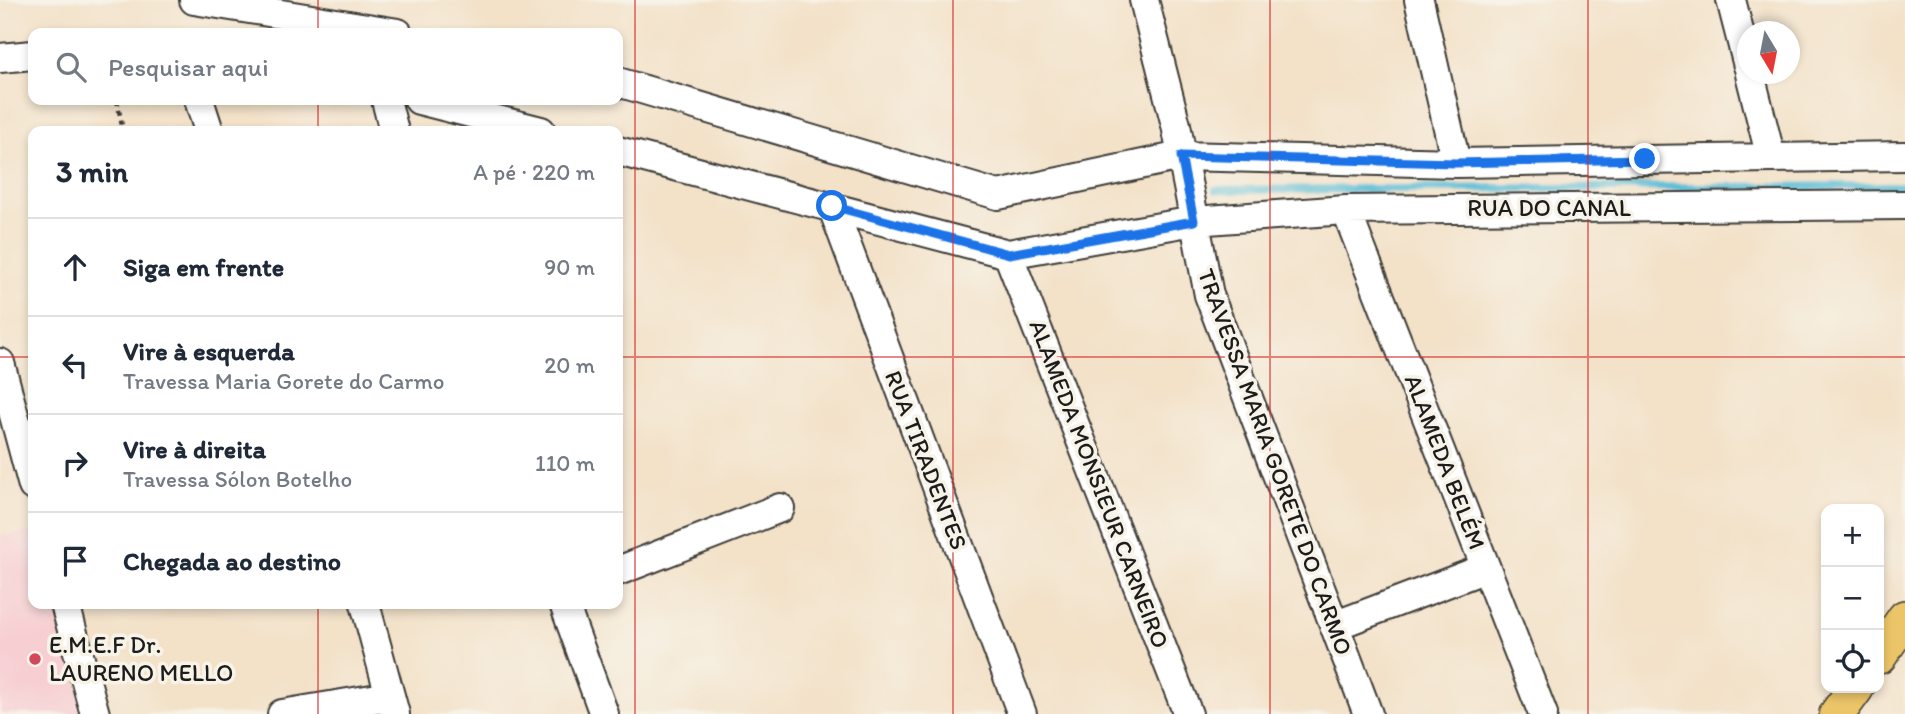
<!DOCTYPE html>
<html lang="pt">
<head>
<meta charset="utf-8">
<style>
	body { margin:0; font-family:Itim,sans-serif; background:#f6f6f7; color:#1f2937 }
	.controls { position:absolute; right:21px; bottom:21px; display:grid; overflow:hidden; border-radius:14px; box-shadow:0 4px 10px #0003 }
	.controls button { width:63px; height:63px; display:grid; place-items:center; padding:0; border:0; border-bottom:2px solid #e0e1e3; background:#fff; color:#1f2937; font:35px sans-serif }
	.compass { position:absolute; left:1737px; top:21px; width:63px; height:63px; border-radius:50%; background:#fff; box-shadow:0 4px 10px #0003; rotate:170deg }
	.stop { position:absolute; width:21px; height:21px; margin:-16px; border:5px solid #1a73e8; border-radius:50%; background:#fff }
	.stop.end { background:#1a73e8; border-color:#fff; box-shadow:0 2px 7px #0008 }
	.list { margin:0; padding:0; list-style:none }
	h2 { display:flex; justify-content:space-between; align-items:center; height:91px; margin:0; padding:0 28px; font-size:30px }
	h2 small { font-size:23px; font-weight:400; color:#747a83 }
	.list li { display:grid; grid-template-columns:46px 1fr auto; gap:21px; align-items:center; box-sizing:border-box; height:98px; padding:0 28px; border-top:2px solid #e0e1e3 }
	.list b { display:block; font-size:26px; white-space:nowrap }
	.list p { margin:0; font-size:23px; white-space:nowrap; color:#747a83 }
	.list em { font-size:23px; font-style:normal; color:#747a83 }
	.icon { flex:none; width:38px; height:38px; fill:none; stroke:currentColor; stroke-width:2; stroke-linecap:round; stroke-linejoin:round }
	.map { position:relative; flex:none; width:1905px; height:714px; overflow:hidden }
	.search { position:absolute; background:#fff; box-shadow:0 4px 10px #0003; left:28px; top:28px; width:595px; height:77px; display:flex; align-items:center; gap:18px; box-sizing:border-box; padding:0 24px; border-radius:14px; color:#747a83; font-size:26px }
	.panel { position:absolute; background:#fff; box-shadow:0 4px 10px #0003; left:28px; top:126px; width:595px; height:483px; border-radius:14px }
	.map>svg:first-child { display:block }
</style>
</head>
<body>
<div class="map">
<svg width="1905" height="714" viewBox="0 0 1905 714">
	<rect width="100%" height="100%" fill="#f7f3e8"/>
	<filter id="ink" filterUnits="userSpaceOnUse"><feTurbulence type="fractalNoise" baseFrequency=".0143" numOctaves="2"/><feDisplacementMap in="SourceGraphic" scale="14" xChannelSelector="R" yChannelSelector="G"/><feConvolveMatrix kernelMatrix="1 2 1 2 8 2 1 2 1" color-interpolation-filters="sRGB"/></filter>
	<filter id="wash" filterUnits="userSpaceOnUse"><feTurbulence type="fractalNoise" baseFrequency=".00686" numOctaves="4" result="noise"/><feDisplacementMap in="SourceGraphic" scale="28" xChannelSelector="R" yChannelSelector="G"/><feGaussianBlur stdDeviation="1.57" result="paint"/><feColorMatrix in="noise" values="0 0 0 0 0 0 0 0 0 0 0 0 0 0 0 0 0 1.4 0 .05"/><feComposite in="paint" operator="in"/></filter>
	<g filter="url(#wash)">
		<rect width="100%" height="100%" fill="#f3e1c8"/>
		<!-- built -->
		<path fill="#f7cfd3" d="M33 532V604H58L84 714H0V535Z"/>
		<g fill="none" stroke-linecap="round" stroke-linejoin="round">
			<!-- stream -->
			<path stroke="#57bbd5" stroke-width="8" d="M1216 190 1905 186"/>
		</g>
	</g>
	<g filter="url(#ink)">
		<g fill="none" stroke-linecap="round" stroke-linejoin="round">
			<!-- minor casing -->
			<g stroke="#3c3a36" stroke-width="32">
				<path id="minor" d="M194 0 398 33
					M1144 0 1176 125 1209 295 1368 714
					M1419 0 1456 163
					M1731 0 1748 66
					M0 58 33 55
					M1750 74 1771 158
					M618 82 998 195 1181 156 1456 163 1905 156
					M199 100 209 131
					M386 100 394 131
					M419 100 541 131
					M618 151 1008 254 1194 221 1346 210 1905 205
					M832 206 1022 714
					M1346 210 1543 714
					M1008 254 1188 714
					M0 363 33 486
					M618 571 780 508
					M65 604 95 714
					M365 604 395 714
					M564 604 604 714
					M1334 626 1486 568
					M282 714 390 696"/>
			</g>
			<!-- major casing -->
			<g stroke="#3c3a36" stroke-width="38">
				<path id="major" d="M1879 656 1905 618
					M1837 714 1856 688"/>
			</g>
			<!-- path -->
			<path stroke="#3c3a36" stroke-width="4.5" stroke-dasharray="5 5" stroke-linecap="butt" d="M117 100 123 131"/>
			<!-- minor -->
			<use href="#minor" stroke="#fff" stroke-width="28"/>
			<!-- major -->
			<use href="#major" stroke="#ecc569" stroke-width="35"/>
		</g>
	</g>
	<g fill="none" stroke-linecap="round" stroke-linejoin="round" filter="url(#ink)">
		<!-- route -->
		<path stroke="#1a73e8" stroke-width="9" d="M832 206 1009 254 1194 221 1181 156 1456 163 1645 159"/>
	</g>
	<!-- grid -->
	<path fill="none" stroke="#d62828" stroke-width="2" stroke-opacity="0.55" d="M318 0V33M635 0V714M953 0V714M1270 0V714M1588 0V714M318 100V131M0 357H33M618 357H1905M318 604V714"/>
	<!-- markers -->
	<circle fill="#d1495b" stroke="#f7f3e8" stroke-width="2.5" cx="35" cy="659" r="7"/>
	<g text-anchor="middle" stroke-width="7" stroke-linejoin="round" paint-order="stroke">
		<!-- street labels -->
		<g font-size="24" fill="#1c1c1c" stroke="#f7f3e8">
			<text x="1549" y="216">RUA DO CANAL</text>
			<text transform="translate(926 460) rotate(69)" y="8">RUA TIRADENTES</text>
			<text transform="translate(1275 462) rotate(70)" y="8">TRAVESSA MARIA GORETE DO CARMO</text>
			<text transform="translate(1445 462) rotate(69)" y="8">ALAMEDA BELÉM</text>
			<text transform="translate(1099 484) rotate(69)" y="8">ALAMEDA MONSIEUR CARNEIRO</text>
		</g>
		<!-- poi labels -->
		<g font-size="24" fill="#1c1c1c" stroke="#f7f3e8" text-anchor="start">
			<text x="49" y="653">E.M.E.F Dr.<tspan x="49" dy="28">LAURENO MELLO</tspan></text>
		</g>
	</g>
</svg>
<div class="controls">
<button>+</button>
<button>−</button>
<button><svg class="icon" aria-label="locate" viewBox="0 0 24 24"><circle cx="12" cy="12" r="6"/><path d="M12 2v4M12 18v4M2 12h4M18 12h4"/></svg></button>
</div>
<svg class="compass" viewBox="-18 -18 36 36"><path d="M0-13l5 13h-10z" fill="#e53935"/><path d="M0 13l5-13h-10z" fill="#747a83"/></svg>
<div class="stop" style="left:832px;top:206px"></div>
<div class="stop end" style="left:1645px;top:159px"></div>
<div class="search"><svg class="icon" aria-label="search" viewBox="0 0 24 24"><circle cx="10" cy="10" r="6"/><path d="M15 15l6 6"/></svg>Pesquisar aqui</div>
<section class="panel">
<h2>3 min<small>A pé · 220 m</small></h2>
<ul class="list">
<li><svg class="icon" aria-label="ahead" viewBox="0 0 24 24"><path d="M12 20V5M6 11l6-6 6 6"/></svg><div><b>Siga em frente</b></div><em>90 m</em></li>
<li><svg class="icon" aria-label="left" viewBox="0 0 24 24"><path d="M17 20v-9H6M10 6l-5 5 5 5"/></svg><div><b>Vire à esquerda</b><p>Travessa Maria Gorete do Carmo</p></div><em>20 m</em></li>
<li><svg class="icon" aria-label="right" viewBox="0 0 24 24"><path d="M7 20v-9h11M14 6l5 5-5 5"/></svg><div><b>Vire à direita</b><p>Travessa Sólon Botelho</p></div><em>110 m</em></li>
<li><svg class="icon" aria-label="arrive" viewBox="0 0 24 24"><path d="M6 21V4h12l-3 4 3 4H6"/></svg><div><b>Chegada ao destino</b></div></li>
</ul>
</section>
</div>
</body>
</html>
